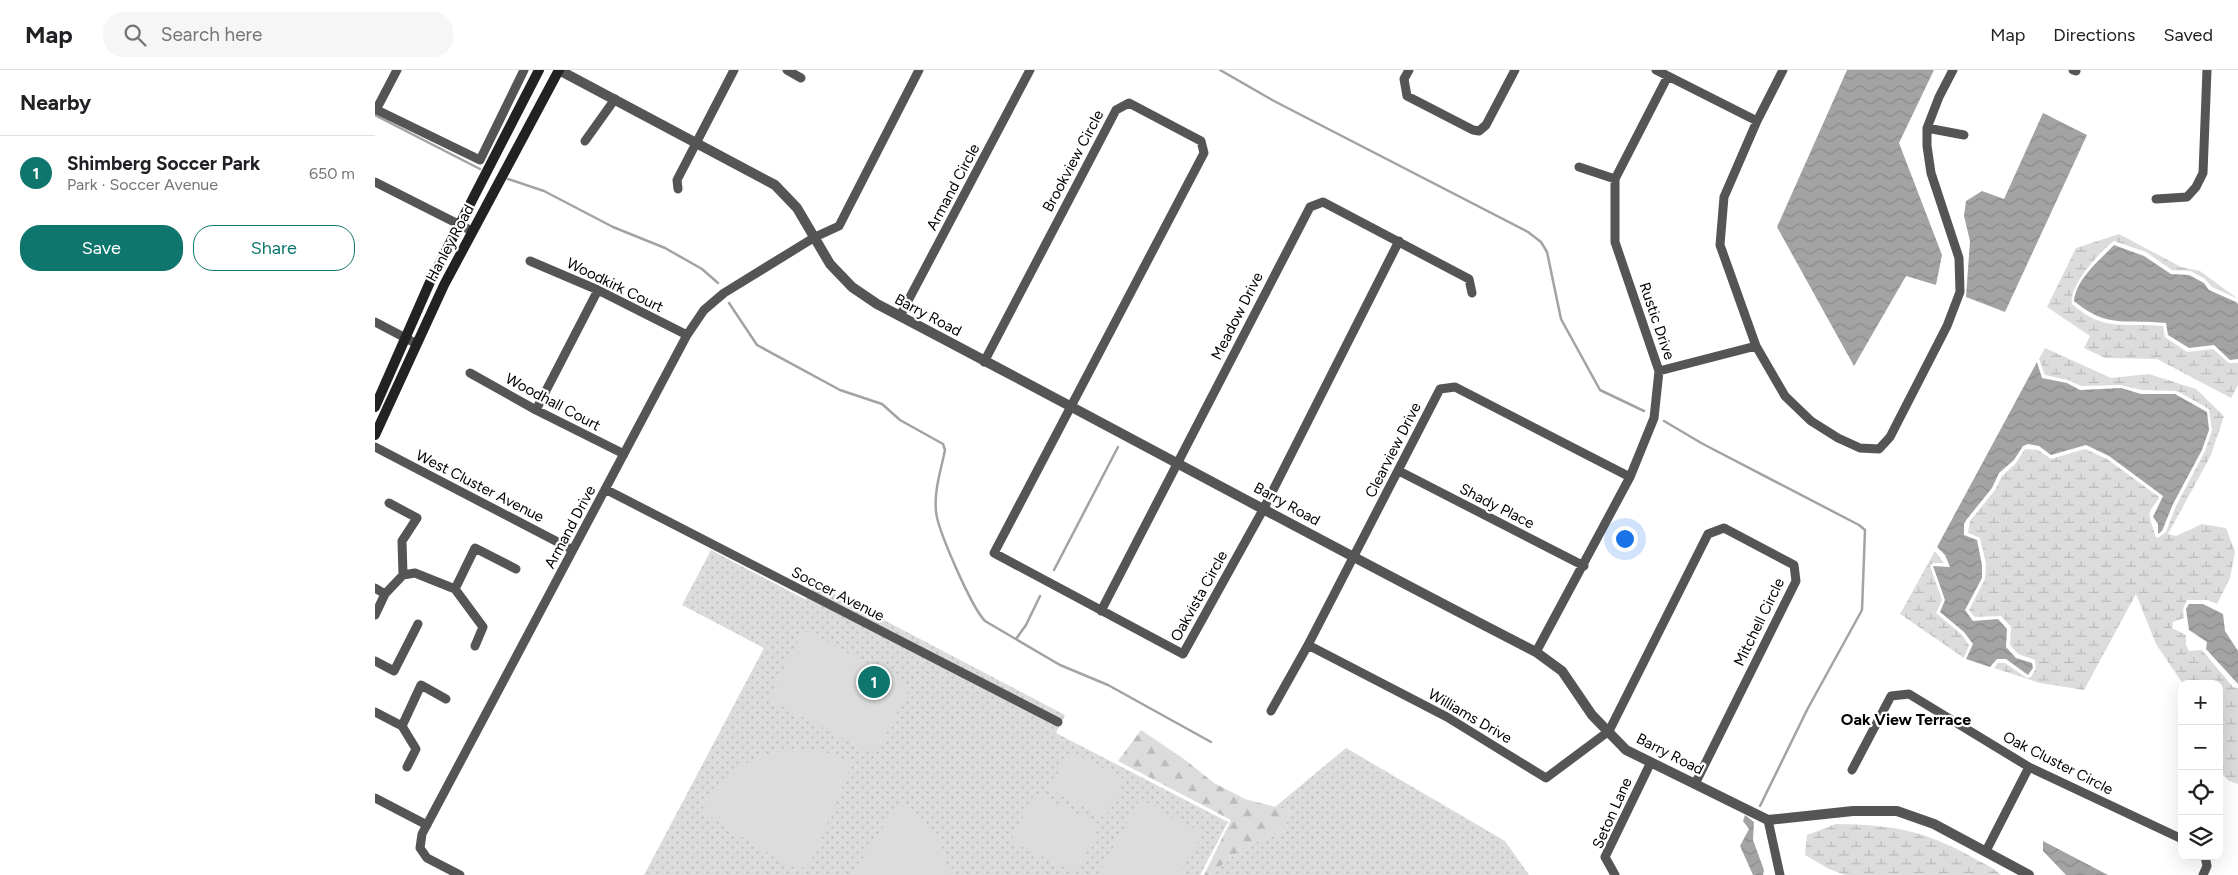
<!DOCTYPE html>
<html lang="en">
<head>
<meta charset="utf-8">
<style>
	body { margin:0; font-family:Figtree,sans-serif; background:#f6f6f6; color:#202124 }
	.controls { position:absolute; right:15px; bottom:15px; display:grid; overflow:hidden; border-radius:10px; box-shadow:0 5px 20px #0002 }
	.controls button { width:45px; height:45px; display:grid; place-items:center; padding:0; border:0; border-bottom:1px solid #e0e0e0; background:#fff; color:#202124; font:25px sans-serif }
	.you { position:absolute; left:1249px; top:468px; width:18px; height:18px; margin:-12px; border:4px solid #fff; border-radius:50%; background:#1a73e8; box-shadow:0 0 0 8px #1a73e833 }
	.badge { display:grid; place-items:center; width:32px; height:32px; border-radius:50%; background:#0f766e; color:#fff; font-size:16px; font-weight:700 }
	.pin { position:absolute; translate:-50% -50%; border:2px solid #fff; box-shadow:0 1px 5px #0006 }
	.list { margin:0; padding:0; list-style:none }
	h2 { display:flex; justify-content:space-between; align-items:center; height:65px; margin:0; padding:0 20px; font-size:21px }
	h2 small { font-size:16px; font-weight:400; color:#757577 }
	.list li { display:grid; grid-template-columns:32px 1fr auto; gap:15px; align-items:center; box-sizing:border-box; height:75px; padding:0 20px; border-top:1px solid #e0e0e0 }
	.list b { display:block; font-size:19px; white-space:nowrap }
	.list p { margin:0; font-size:16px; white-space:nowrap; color:#757577 }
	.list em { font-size:16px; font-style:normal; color:#757577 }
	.actions { display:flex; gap:10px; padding:15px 20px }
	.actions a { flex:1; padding:11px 0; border:1px solid #0f766e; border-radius:20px; text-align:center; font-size:18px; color:#0f766e }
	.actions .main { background:#0f766e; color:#fff }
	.icon { flex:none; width:28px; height:28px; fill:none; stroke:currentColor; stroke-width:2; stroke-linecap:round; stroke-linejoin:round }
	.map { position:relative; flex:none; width:1863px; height:805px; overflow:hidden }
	header { display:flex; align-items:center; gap:30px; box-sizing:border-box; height:70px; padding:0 25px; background:#fff; border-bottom:1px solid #e0e0e0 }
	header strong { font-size:24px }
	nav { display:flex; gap:28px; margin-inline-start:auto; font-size:18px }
	.search { width:350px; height:45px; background:#f6f6f6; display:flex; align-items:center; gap:12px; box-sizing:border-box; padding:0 18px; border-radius:20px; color:#757577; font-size:19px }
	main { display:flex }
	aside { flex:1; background:#fff }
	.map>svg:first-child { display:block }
</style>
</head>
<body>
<header>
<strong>Map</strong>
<div class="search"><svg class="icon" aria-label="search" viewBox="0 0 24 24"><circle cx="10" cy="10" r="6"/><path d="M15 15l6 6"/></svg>Search here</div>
<nav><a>Map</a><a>Directions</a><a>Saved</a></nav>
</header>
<main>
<aside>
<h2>Nearby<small></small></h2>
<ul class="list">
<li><span class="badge">1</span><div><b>Shimberg Soccer Park</b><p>Park · Soccer Avenue</p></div><em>650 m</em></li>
</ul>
<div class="actions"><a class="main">Save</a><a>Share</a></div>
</aside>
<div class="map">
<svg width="1863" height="805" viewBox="0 0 1863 805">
	<defs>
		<pattern id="grass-dots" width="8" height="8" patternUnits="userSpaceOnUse" patternTransform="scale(1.25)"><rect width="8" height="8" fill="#dcdcdc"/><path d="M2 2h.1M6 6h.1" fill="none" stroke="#bbb" stroke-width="1.8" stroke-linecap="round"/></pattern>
		<pattern id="forest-firs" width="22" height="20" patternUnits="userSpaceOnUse" patternTransform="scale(1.25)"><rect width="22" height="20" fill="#dcdcdc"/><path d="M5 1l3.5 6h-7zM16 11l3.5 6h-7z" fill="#bbb"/></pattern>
		<pattern id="wetland-marsh" width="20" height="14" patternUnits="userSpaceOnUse" patternTransform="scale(1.25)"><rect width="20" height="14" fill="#dcdcdc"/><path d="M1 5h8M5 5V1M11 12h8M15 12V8" fill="none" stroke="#bbb"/></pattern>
		<pattern id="water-waves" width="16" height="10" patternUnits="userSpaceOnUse" patternTransform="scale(1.25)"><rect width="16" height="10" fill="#a3a3a3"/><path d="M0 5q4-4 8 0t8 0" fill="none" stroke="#8b8b8b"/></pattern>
	</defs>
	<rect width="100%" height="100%" fill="#fff"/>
	<!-- grass -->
	<path fill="url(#grass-dots)" d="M336 480 431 530 440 514 690 645 681 663 853 752 825 805H269L389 578 307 535Z
		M971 678 1130 771 1154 805H835L867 778 909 761 916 741 900 737Z"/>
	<!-- forest -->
	<path fill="url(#forest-firs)" d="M766 660 809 689 839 713 870 729 916 741 909 761 867 778 835 805H829L856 750 743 691Z"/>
	<!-- wetland -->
	<path fill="url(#wetland-marsh)" d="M1744 164 1806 197 1825 201 1863 229 1837 217 1830 209 1816 201 1797 200 1771 182 1739 171C1725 181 1693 217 1697 234 1730 263 1749 252 1788 256L1790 267 1812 282 1838 279 1854 293H1863V315L1856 328 1782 289 1730 288 1709 278 1715 266 1672 237 1701 178Z
		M1670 278 1736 308 1774 304 1821 319 1849 346 1836 385 1793 464 1801 466 1827 454 1851 458 1860 482 1855 508 1842 534 1833 530H1812L1808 539 1809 548 1798 552 1797 558 1811 565V575L1814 581 1827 580 1858 617 1863 618V714L1854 711 1844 701V614H1808L1781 574 1761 524 1709 620 1665 613 1619 598 1623 593H1630L1652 608 1656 607 1661 598 1660 590 1643 584 1635 575 1636 557 1626 546 1600 547 1594 540 1610 509 1611 494 1605 468 1593 463 1595 451 1620 420 1627 406 1641 393 1650 379 1663 380 1676 389 1710 379 1732 389 1784 427C1782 433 1777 436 1775 442 1773 449 1779 457 1780 466L1783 468 1791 462 1801 436 1830 381 1837 360 1834 339 1802 321 1767 320 1746 315 1706 316 1693 310 1670 305 1664 289Z
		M1560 481 1569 493H1558L1555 496 1567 530 1561 543 1586 564 1594 575 1589 588 1525 544Z
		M1461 754C1517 755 1546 759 1597 787 1607 793 1618 797 1626 805H1470L1454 799 1430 785 1432 765Z"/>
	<!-- garden -->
	<path fill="#dcdcdc" d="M429 560 536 616 500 685 393 629Z
		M436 679 449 682 477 693 448 764 433 796 422 799 388 780 326 741C353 697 384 678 436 679Z
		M695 681 750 710 730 748 675 719Z
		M660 723 725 755 701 803 636 771Z
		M765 729 828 764 804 805H723Z
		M523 734C551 750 570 772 574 805H477Z"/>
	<!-- water -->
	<path fill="url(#water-waves)" d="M1472 0H1559L1524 73 1567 185 1561 215 1531 206 1479 296 1402 157Z
		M1668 43 1712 65 1630 242 1591 227 1595 171 1589 146 1591 131 1607 121 1629 129Z
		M1739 175 1769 186 1796 204 1814 205 1829 213 1834 220 1861 232 1863 234V289L1855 290 1839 275 1814 278 1793 265 1791 253C1752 249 1732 259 1699 231 1701 209 1724 191 1739 175Z
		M1662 292 1667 308 1692 313 1705 320 1746 318 1766 324H1800L1832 342 1834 360 1827 380 1798 434 1787 461 1783 464V454L1778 447 1788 426 1734 386 1711 375 1676 385 1664 376 1653 374 1648 376 1639 390 1624 403 1617 418 1592 449 1589 454V465L1602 470 1607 495V508L1590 540 1598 551 1623 549 1632 559 1631 577 1641 588 1657 593 1658 598 1653 605 1631 589H1622L1615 597 1591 589 1598 574 1589 562 1565 542 1570 530 1558 496 1575 497 1570 485 1562 477Z
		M1814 534H1828L1848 544 1850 561 1863 581V614L1831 579 1832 572 1814 560 1811 539Z
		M1370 745 1379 752 1378 770 1389 800 1388 805H1378L1365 776 1374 759 1368 751Z
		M1668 771 1733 805H1691L1668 781Z"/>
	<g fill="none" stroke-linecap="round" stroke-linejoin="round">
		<!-- stream -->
		<path stroke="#a3a3a3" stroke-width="2.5" d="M845 0 899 31 1153 162 1166 172 1172 182 1186 249 1225 320 1269 341
			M0 45 105 99
			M133 109 169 121 238 157 290 178 327 199 343 213
			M354 233 382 275 465 320 507 334 525 350 568 374 570 380C566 400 559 420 561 441 562 459 597 538 610 551L685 595 733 615 836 672
			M1289 351 1328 374 1484 455 1490 460 1487 540 1433 638 1385 736
			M679 500 743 377
			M641 569 651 555 665 526"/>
		<!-- minor -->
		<path stroke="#555" stroke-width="9" d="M412 0 426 8
			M1034 0 1029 9 1032 26 1098 60 1104 61 1111 55 1140 0
			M1281 0 1382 51
			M1408 0 1382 51 1349 127 1345 175 1381 276 1410 326 1436 351 1463 368 1485 378 1504 379 1515 367 1572 256 1585 222 1584 188 1556 103 1552 76V58L1564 27 1578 0
			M1698 0 1701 1
			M0 39 105 90 149 0
			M1 40 22 0
			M1552 58 1589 65
			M210 71 240 29
			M1204 97 1240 109
			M0 112 97 161
			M303 119 302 110 359 0
			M1781 129 1812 127 1821 117 1828 103 1832 0
			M155 191 223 220 312 265
			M525 246 655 0
			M0 252 42 274
			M609 292 741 40 754 33 826 71 829 83 619 483 808 584 889 438 1024 171
			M1284 301 1381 276
			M95 303 161 340 249 384
			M161 340 223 220
			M0 377 198 480
			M1024 401 1209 496
			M230 419 683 652
			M14 433 42 448 27 471 28 505
			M0 518 10 524
			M80 519 100 478 141 499
			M726 541 935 137 948 132 1094 209 1097 223
			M0 545 10 524 28 505 40 503 80 519 108 557 100 576
			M933 575 1072 647 1171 708 1234 661 1333 464 1349 458 1419 495 1421 511 1320 714
			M1161 582 1255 407 1279 348 1284 301 1240 172V109L1293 6
			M0 591 19 601 43 554
			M896 641 933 575 1065 319 1080 317 1255 407
			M0 642 27 656 41 679 32 697
			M27 656 46 615 71 629
			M1477 700 1516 626 1534 624 1654 697 1807 769
			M0 728 52 755
			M1393 750 1405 805
			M1611 781 1654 697
			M85 805 52 788 45 778 47 764 312 265 329 240 349 223 440 167 464 156 544 0
			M1240 805 1230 787 1276 692
			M1828 805 1832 796 1830 786"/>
		<!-- tertiary -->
		<path stroke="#555" stroke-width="10" d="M184 0 400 115 422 138 455 194 477 217 502 234C722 349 940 469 1161 582L1187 601 1217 645 1251 680 1393 750 1478 741H1522L1559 754 1654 805"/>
		<!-- secondary -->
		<path stroke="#222" stroke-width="10" d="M0 337 55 212 164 0
			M0 365 69 215 184 0"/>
	</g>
	<g text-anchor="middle" stroke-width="4.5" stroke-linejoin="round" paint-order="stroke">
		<!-- street labels -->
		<g font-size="15" fill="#000" stroke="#fff">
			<text transform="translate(698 91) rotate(-62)" y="5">Brookview Circle</text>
			<text transform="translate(578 117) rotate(-62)" y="5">Armand Circle</text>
			<text transform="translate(75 173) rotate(-62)" y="5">Hanley Road</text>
			<text transform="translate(240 215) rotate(26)" y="5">Woodkirk Court</text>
			<text transform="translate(553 245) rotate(28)" y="5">Barry Road</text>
			<text transform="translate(862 246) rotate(-63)" y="5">Meadow Drive</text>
			<text transform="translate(1282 251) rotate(71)" y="5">Rustic Drive</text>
			<text transform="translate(178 332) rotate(28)" y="5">Woodhall Court</text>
			<text transform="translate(1018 380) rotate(-63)" y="5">Clearview Drive</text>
			<text transform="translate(105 416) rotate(27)" y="5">West Cluster Avenue</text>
			<text transform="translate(912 434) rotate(29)" y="5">Barry Road</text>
			<text transform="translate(1122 436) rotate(27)" y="5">Shady Place</text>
			<text transform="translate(195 457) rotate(-62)" y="5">Armand Drive</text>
			<text transform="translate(463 524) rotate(27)" y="5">Soccer Avenue</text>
			<text transform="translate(824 526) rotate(-61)" y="5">Oakvista Circle</text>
			<text transform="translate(1384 552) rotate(-64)" y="5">Mitchell Circle</text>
			<text transform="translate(1095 646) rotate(30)" y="5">Williams Drive</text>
			<text transform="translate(1295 684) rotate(27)" y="5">Barry Road</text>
			<text transform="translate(1683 693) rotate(27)" y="5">Oak Cluster Circle</text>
			<text transform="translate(1237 743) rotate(-66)" y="5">Seton Lane</text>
		</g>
		<!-- neighbourhood labels -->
		<g font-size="16" font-weight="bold" fill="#000" stroke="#fff">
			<text x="1531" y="655">Oak View Terrace</text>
		</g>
	</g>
</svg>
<div class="controls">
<button>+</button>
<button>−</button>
<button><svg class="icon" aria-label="locate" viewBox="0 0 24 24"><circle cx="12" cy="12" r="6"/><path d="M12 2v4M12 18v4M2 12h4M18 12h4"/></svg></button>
<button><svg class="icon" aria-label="layers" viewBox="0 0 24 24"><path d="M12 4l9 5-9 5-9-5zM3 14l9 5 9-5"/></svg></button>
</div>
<div class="you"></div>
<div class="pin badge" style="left:499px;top:612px">1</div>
</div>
</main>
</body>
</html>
